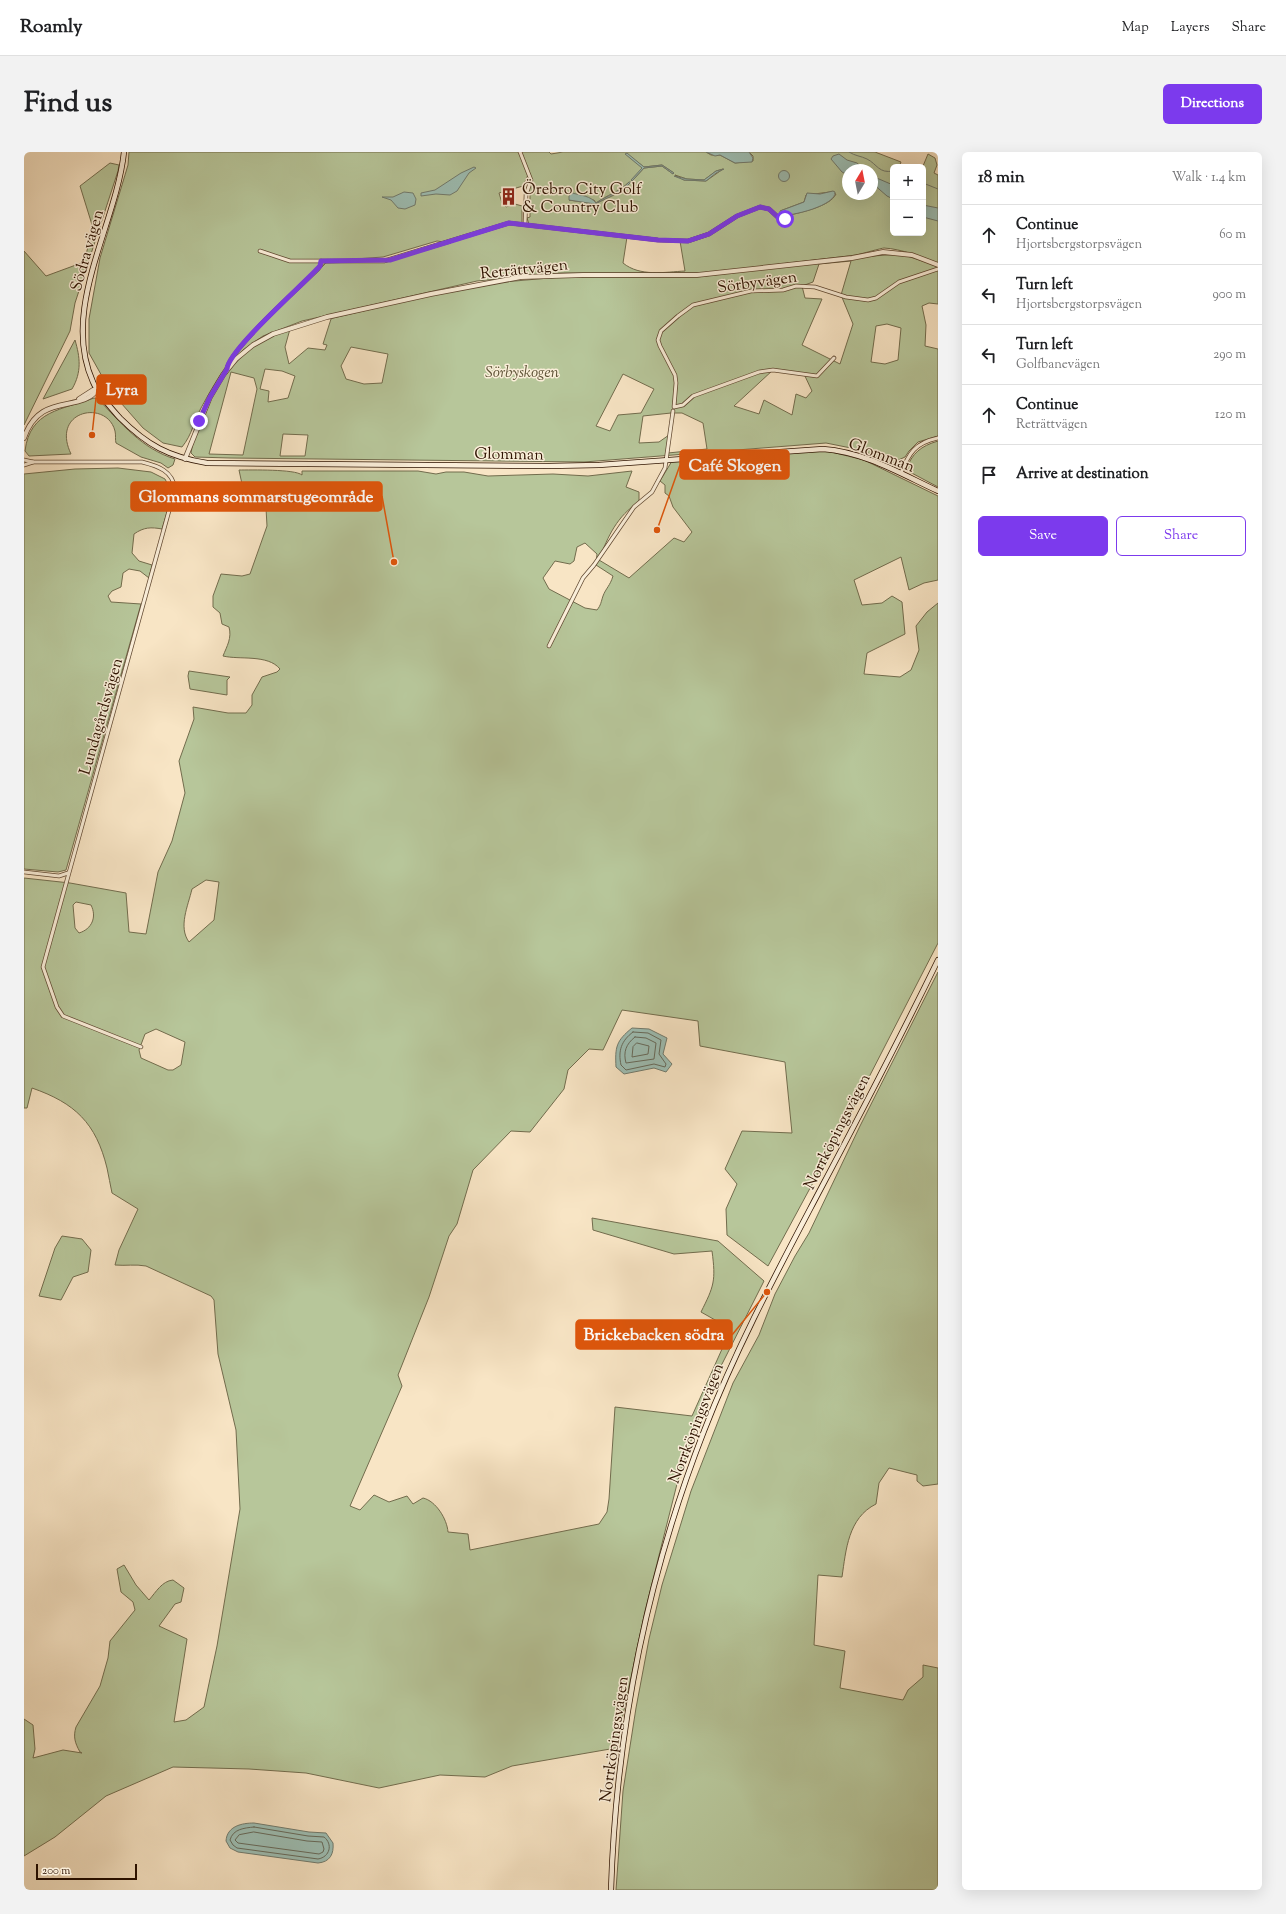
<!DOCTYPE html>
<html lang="en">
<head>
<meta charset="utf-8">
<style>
	:root { --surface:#fff; --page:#f2f2f2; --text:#202124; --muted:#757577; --line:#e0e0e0; --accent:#7c3aed }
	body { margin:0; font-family:"Sorts Mill Goudy",serif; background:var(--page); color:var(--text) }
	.controls { position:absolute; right:12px; top:12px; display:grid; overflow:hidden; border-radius:6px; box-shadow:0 4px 16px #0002 }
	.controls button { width:36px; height:36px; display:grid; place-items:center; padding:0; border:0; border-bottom:1px solid var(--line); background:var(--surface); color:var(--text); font:20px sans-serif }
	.compass { position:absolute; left:818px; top:12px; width:36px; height:36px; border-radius:50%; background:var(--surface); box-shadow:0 4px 16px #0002; rotate:10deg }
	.scale { position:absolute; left:12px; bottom:10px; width:101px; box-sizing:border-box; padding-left:4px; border:2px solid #2e1300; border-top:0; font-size:11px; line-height:14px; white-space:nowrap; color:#2e1300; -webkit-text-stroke:3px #faeed9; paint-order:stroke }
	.stop { position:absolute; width:12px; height:12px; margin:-9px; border:3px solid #7c3aed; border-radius:50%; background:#fff }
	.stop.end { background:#7c3aed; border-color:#fff; box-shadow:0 1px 4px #0008 }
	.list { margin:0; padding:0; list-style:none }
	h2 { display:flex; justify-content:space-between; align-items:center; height:52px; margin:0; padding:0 16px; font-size:17px }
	h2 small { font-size:13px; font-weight:400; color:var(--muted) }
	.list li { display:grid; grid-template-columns:26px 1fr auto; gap:12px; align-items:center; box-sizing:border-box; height:60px; padding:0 16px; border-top:1px solid var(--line) }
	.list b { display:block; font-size:15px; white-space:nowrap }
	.list p { margin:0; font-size:13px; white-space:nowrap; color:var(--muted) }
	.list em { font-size:13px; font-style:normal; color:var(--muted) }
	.actions { display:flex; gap:8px; padding:12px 16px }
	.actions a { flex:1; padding:9px 0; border:1px solid var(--accent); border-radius:6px; text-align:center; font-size:14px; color:var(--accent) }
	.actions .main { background:var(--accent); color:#fff }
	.icon { flex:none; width:22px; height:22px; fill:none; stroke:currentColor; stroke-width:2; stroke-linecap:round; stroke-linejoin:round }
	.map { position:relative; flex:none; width:914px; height:1738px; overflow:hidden; border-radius:6px }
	header { display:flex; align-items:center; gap:24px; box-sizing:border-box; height:56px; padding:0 20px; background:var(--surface); border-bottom:1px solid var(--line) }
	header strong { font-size:19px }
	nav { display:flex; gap:22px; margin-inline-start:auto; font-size:14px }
	.intro { display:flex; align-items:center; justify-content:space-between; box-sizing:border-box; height:96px; padding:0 24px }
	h1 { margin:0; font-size:28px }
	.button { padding:10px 18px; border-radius:6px; background:var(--accent); color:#fff; font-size:14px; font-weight:700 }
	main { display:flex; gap:24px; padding:0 24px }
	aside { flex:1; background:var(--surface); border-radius:6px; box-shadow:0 4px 16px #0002 }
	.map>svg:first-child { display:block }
	.green { fill:#b7c69a; stroke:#726c4d; fill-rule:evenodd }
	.water { fill:#9dbfb5; stroke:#717a6d }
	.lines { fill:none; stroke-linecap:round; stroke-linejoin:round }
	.shore { stroke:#66695a; stroke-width:1 }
	.stream { stroke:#717a6d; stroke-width:1 }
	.minor-casing { stroke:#604831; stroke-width:4.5 }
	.tertiary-casing { stroke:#604831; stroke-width:5.5 }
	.secondary-casing { stroke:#2e1300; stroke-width:6 }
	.minor { stroke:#faeed9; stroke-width:3 }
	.tertiary { stroke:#faeed9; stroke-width:4 }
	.secondary { stroke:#faeed9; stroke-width:4.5 }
	.route { stroke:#7c3aed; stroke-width:5 }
	.labels { text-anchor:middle; stroke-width:3; stroke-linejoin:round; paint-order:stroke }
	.poi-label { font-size:16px; fill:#2e1300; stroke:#faeed9; text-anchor:start }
	.street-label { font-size:16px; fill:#2e1300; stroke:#faeed9 }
	.park-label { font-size:16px; font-style:italic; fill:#5e5236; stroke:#faeed9 }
	.leader { fill:none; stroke:#df560b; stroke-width:1.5 }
	.callout-dot { fill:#df560b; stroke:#faeed9; stroke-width:1.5 }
	.callout { fill:#df560b; stroke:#df560b; stroke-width:1.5 }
	.callout-label { font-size:17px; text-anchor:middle; font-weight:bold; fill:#fff }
</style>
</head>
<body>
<header>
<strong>Roamly</strong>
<nav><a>Map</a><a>Layers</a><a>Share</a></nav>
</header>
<div class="intro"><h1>Find us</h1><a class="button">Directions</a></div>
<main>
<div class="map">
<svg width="914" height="1738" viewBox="0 0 914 1738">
	<rect width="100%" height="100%" fill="#f8e5c5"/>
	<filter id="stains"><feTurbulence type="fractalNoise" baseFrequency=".005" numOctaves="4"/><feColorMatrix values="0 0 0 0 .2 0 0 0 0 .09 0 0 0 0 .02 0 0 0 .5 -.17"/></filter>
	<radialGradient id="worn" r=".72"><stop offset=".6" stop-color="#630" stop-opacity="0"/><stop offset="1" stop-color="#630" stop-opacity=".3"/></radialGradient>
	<!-- green -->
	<g class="green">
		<path d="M105 0H495L504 23 499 34 475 41 478 51 482 55 491 52 498 54V73L603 85 599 111C616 125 641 120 661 119L656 89 505 72 503 66 506 65V43L504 41 508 27 497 0H525L527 2 539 0H682L687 3H696L711 11 729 9V4L725 0H851L877 10 875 15H869V81H899V15H882L885 13 899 14 904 2 911 6 913 13 910 21 914 23V111C897 105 878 97 860 96 858 96 837 102 832 103L681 121H536L453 129 278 169 239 184 219 198 205 212 226 182C206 206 191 230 177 256 170 269 168 283 158 295L139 291 119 276 97 251 79 226 65 201V167L76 106 104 13ZM602 2H603L620 15 638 13 650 21 649 22 638 14 620 16 608 29 619 16ZM699 17 682 29 660 28 651 23 663 27 680 28 692 19ZM824 18H848V42H824ZM605 30C602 40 580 47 571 52L545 48H570L572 51C583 43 595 40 605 30ZM806 40 812 42C806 55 774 61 761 64L756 59 780 50 782 43ZM413 89 427 91 365 109 302 111 295 118 303 109 359 105Z"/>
		<path d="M86 11 95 13 94 19 51 151 46 179 0 273V99L22 124 60 110 69 76 56 34Z"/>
		<path d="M877 102 914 114V152L905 151 898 154 902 173 901 194 914 197V284L894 290 885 299 881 305 868 311 837 298 802 291 560 310 206 306 171 305 167 301C168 292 172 283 175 275 190 231 219 190 266 177L261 195 265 212 284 196 301 198 303 193 299 192 307 167 309 166 399 145 480 130 536 125H673L849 104ZM827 109 817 143 829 172 816 212 778 193 798 147 781 146 778 134 789 130 795 112ZM863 172 877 176 874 208 861 212 847 210 852 174ZM327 195 364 202 358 231 340 232 322 227 317 214ZM241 217 258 219 271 224 264 246 244 250 245 239 236 237ZM749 218 780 222 788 239 782 246 772 242 768 263 740 248 735 262 710 254ZM207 220 230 226 233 237 219 303 185 302ZM599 222 630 237 617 261 594 263 586 279 572 274ZM647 261H658L679 271 683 297 644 301 645 283 635 290 615 291 619 264ZM259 282 284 283 281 304H256Z"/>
		<path d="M51 188C56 205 58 220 48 237L19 247Z"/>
		<path d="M70 246 74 247C97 271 118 297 151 307L149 313 144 316 137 311 117 305 92 291C91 288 92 283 91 279 83 247 26 258 47 302L5 304 1 299C6 258 38 258 70 246Z"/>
		<path d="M914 289V335L882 318C888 301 897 294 914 289Z"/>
		<path d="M772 299H803L840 308 914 344V428L900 431 885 438 877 405 830 428 838 453 858 451 868 444 878 450 881 482 843 501 840 522 876 525 887 518 895 498 892 474 903 460 914 451V791L825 964 744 1114 703 1083 702 1057 713 1032 701 1017 718 979 768 981 761 910 676 894 674 869 598 858 579 898 565 897 544 918 540 937 506 980 487 979 449 1018 433 1072 425 1084 405 1145 374 1223 378 1234 326 1354 336 1358 350 1343 365 1350 383 1344 389 1352 399 1346C412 1349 423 1367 424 1380L444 1382 446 1398 575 1372 583 1360 585 1347 591 1255 668 1264 707 1177 677 1160C690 1134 692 1129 688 1099L650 1102 569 1078 568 1066 694 1089 740 1129 696 1216 678 1256 654 1328 621 1459 592 1596 488 1614 461 1625 416 1623 355 1636 282 1621 225 1617 149 1615 82 1644 31 1685 0 1704V1567L9 1573 11 1597 9 1606 39 1598 58 1601 56 1600C51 1591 49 1585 52 1575L76 1534 84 1506 86 1489 111 1458 109 1450 97 1440 93 1417 100 1413 112 1433 125 1448C132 1440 138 1429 149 1428L160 1436 157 1450 151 1452 135 1474 163 1487 150 1570 162 1568 180 1555 193 1494 216 1357 212 1278 194 1202 190 1148 187 1144 122 1114C111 1112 102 1114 91 1113L95 1098 114 1057 88 1041C86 1033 85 1024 83 1016 72 971 51 951 8 936L3 956H0V726L46 731 102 741 105 780 122 782 134 720 148 689 161 641 155 609 170 567 169 555 204 561H222L228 553V543L238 525 253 520 256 517C244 502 215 508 199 504 203 494 208 486 205 475L198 472 196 461 189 455V444L197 422 218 424 226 422 243 374 242 356 230 352 219 345 218 332 215 318C227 318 271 317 278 323V319H394L412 322 422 320H440L464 324 529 322 564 324 608 319 602 335 615 340V350C593 364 584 384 575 408L605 426 650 386 660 390 668 380 649 355 645 344 641 341V333L636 329 648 309ZM561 391 573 402 572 413 589 424C586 434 582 436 579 444 577 450 577 453 573 458L561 456 525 437 519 426 531 409 546 412 550 409 553 395ZM182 728 195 730 190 768 165 790C154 775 164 754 168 737ZM52 750 67 753C73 765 68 777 55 781L51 776 49 753ZM132 877 161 890 157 913 149 918H144L117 906 115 898 121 882Z"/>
		<path d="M94 316 127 320 141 327C150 343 143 360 138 377 127 375 120 375 110 382L108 401 115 409 128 413 125 426 116 419 105 417 99 421 97 435 88 439 84 444 87 450 117 452 42 718 34 720 0 717V322L51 317Z"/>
		<path d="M165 519 206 525 203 528V543L166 537 164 524Z"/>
		<path d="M914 820V1332L899 1334 893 1329V1323L865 1316 855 1331 852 1352C824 1366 822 1398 818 1425L794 1423 790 1493 821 1499 816 1536 879 1548 884 1538 899 1525V1513L914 1516V1738H592L599 1639 612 1556 625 1487 638 1433 667 1339 709 1231 735 1183 751 1142 771 1104 785 1081 836 974Z"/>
		<path d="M38 1084 58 1087 67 1098 64 1120 49 1125 37 1148 15 1144 31 1096Z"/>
	</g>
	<!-- water -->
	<g class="water">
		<path d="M682 0H725L729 6 728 10 711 11 696 3 691 4Z"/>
		<path d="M603 1 620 15 638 13 650 21 649 22 638 14 620 16 608 29 607 28 618 16 601 2Z"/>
		<path d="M815 2 823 8 833 11 841 18H824V23L818 20 807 7 809 4Z"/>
		<path d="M450 15 452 16 445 21 433 39 426 43 412 42 397 44V41L411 38 437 21Z"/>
		<path d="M700 17 692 21 682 29 660 28 650 24 663 27 680 28 692 19Z"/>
		<circle cx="760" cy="24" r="5.5"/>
		<path d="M848 24 869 33V47L863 44 848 31Z"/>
		<path d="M605 30H607C597 41 584 45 571 52L545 48V44L548 41C556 43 567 44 572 51 584 43 596 40 605 30Z"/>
		<path d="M809 39 811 40C813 53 767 65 756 63V59L780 50 783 41 796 42Z"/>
		<path d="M380 40 389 41 392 47 391 53 381 57 374 56 367 48 358 45H369Z"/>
		<path d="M899 53 914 56V69L899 65Z"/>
		<path d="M608 876 625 877 643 886 639 902 648 912 642 920 630 916 600 922 592 915C591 895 592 889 608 876Z"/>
		<path d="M230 1671 285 1680 302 1681 309 1691C310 1702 306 1710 294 1711L214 1700 206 1696 202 1689C203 1674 218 1671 230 1671Z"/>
	</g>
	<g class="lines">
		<!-- shore -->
		<g class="shore">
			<path d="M609 880 624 881 637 888 635 902 642 912 641 915 630 912 602 918 597 913C594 899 597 889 609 880Z"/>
			<path d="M611 885 622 886 632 891 630 907 602 911C599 900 602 892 611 885Z"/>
			<path d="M613 891 625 894 624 902 608 905 609 895Z"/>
			<path d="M230 1675 284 1684 300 1685C309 1692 306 1705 294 1707L213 1696 209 1693 206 1688C209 1677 220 1676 230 1675Z"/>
			<path d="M230 1680 283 1689 298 1690 300 1697 299 1700 295 1702 214 1691 211 1688 215 1683Z"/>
		</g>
		<!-- stream -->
		<g class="stream">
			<path d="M825 0C831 4 837 4 843 7 853 12 855 22 869 19"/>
			<path d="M899 31 914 37"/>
		</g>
		<defs>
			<g id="minor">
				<path d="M496 0 507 28 502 43 501 72"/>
				<path d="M236 99 266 109H360L485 71 634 88 664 89 685 82 713 64 736 55 745 57 757 68 761 67"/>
				<path d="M810 206 793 224 749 218 735 220 669 244 659 253 650 255 652 231 651 223 636 194 634 188 637 179 654 164 669 153 727 139 759 138 772 134 791 135 822 145 844 148 852 146 875 130 914 117"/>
				<path d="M203 217C204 199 278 133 294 117L296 114 297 109"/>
				<path d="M0 308 9 310H118C134 314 149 319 151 337L19 815 33 855 39 864 117 895"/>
				<path d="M0 313 9 310"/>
				<path d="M877 321C885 301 891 291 914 286"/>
				<path d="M525 494 559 426 570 413 610 355 628 340 641 316 649 259"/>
				<path d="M0 720 35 724 44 721"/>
			</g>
			<g id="tertiary">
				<path d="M55 247 69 238 74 237"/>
				<path d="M0 286C16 239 56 262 74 237"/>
				<path d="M161 307 186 245 199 223 212 207 229 193 249 182 303 165 407 142 497 125 559 123H673L828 106 859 100 888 103 914 113"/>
			</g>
			<g id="secondary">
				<path d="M100 0C92 74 36 157 69 230 74 242 87 256 96 266 123 293 145 305 183 311L525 314 575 313 799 297C841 300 877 322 914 339"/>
				<path d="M587 1738C592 1581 623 1425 680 1279 712 1196 754 1118 795 1040 836 963 876 886 914 808"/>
			</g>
		</defs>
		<!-- minor casing -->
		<use href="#minor" class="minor-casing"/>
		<!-- tertiary casing -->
		<use href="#tertiary" class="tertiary-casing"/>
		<!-- secondary casing -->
		<use href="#secondary" class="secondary-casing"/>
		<!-- minor -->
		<use href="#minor" class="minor"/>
		<!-- tertiary -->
		<use href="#tertiary" class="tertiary"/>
		<!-- secondary -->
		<use href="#secondary" class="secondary"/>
	</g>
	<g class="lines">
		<!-- route -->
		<path class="route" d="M175 269 186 245 203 217C204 198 280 132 296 114L297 109 366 108 485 71 634 88 664 89 685 82 713 64 736 55 745 57 757 68 761 67"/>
	</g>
	<!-- icons -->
	<defs>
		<symbol id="building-bare" viewBox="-9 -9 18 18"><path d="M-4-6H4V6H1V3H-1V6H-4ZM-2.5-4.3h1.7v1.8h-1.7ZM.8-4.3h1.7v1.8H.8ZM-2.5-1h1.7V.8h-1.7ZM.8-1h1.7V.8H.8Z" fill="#8f2418" stroke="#faeed9" stroke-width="2.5" paint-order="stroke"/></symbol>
	</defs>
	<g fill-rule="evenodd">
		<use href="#building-bare" x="472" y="32" width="25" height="25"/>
	</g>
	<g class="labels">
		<!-- poi labels -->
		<g class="poi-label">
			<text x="498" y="42">Örebro City Golf<tspan x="498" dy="18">&amp; Country Club</tspan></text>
		</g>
		<!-- street labels -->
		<g class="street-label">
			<text transform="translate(62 98) rotate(-74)" y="6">Södra vägen</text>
			<text transform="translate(500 116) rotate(-6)" y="6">Reträttvägen</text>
			<text transform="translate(733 129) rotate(-8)" y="6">Sörbyvägen</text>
			<text transform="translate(485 301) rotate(1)" y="6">Glomman</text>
			<text transform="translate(858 302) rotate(21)" y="6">Glomman</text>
			<text transform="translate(76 564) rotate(-74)" y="6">Lundagårdsvägen</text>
			<text transform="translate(812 979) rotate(-63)" y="6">Norrköpingsvägen</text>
			<text transform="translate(671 1271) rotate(-69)" y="6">Norrköpingsvägen</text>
			<text transform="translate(589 1587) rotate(-82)" y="6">Norrköpingsvägen</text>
		</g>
		<!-- park labels -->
		<g class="park-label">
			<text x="498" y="225">Sörbyskogen</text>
		</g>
	</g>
	<!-- callouts -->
	<path class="leader" d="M68 283L73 237M633 378L656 313M370 410L358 344M743 1140L708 1183"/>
	<g class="callout-dot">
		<circle cx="68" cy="283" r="4"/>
		<circle cx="633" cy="378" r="4"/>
		<circle cx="370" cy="410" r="4"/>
		<circle cx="743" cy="1140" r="4"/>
	</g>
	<g class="callout">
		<rect x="73" y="223" width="49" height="29" rx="4"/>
		<rect x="656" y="298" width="109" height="29" rx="4"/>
		<rect x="107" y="330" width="251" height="29" rx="4"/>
		<rect x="552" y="1168" width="156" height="29" rx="4"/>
	</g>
	<g class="callout-label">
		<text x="98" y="243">Lyra</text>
		<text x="711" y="319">Café Skogen</text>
		<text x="232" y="350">Glommans sommarstugeområde</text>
		<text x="630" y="1188">Brickebacken södra</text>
	</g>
	<rect width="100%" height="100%" filter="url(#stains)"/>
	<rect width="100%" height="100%" fill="url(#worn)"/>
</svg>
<div class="controls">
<button>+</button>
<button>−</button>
</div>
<svg class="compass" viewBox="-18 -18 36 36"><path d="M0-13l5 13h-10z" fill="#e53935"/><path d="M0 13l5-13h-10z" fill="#757577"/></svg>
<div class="scale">200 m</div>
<div class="stop" style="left:761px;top:67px"></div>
<div class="stop end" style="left:175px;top:269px"></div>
</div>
<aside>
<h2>18 min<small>Walk · 1.4 km</small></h2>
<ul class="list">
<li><svg class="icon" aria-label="ahead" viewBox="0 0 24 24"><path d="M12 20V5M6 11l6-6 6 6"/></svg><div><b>Continue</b><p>Hjortsbergstorpsvägen</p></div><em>60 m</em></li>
<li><svg class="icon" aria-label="left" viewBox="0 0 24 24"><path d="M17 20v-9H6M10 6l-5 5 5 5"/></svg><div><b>Turn left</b><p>Hjortsbergstorpsvägen</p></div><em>900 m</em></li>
<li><svg class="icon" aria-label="left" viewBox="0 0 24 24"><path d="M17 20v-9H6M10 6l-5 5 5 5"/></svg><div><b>Turn left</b><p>Golfbanevägen</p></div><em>290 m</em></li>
<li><svg class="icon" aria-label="ahead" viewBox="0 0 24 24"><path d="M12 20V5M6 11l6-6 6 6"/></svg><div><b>Continue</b><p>Reträttvägen</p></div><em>120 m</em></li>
<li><svg class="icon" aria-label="arrive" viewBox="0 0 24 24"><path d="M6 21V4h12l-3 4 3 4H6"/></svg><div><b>Arrive at destination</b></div></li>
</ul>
<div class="actions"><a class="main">Save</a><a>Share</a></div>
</aside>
</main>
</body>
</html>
